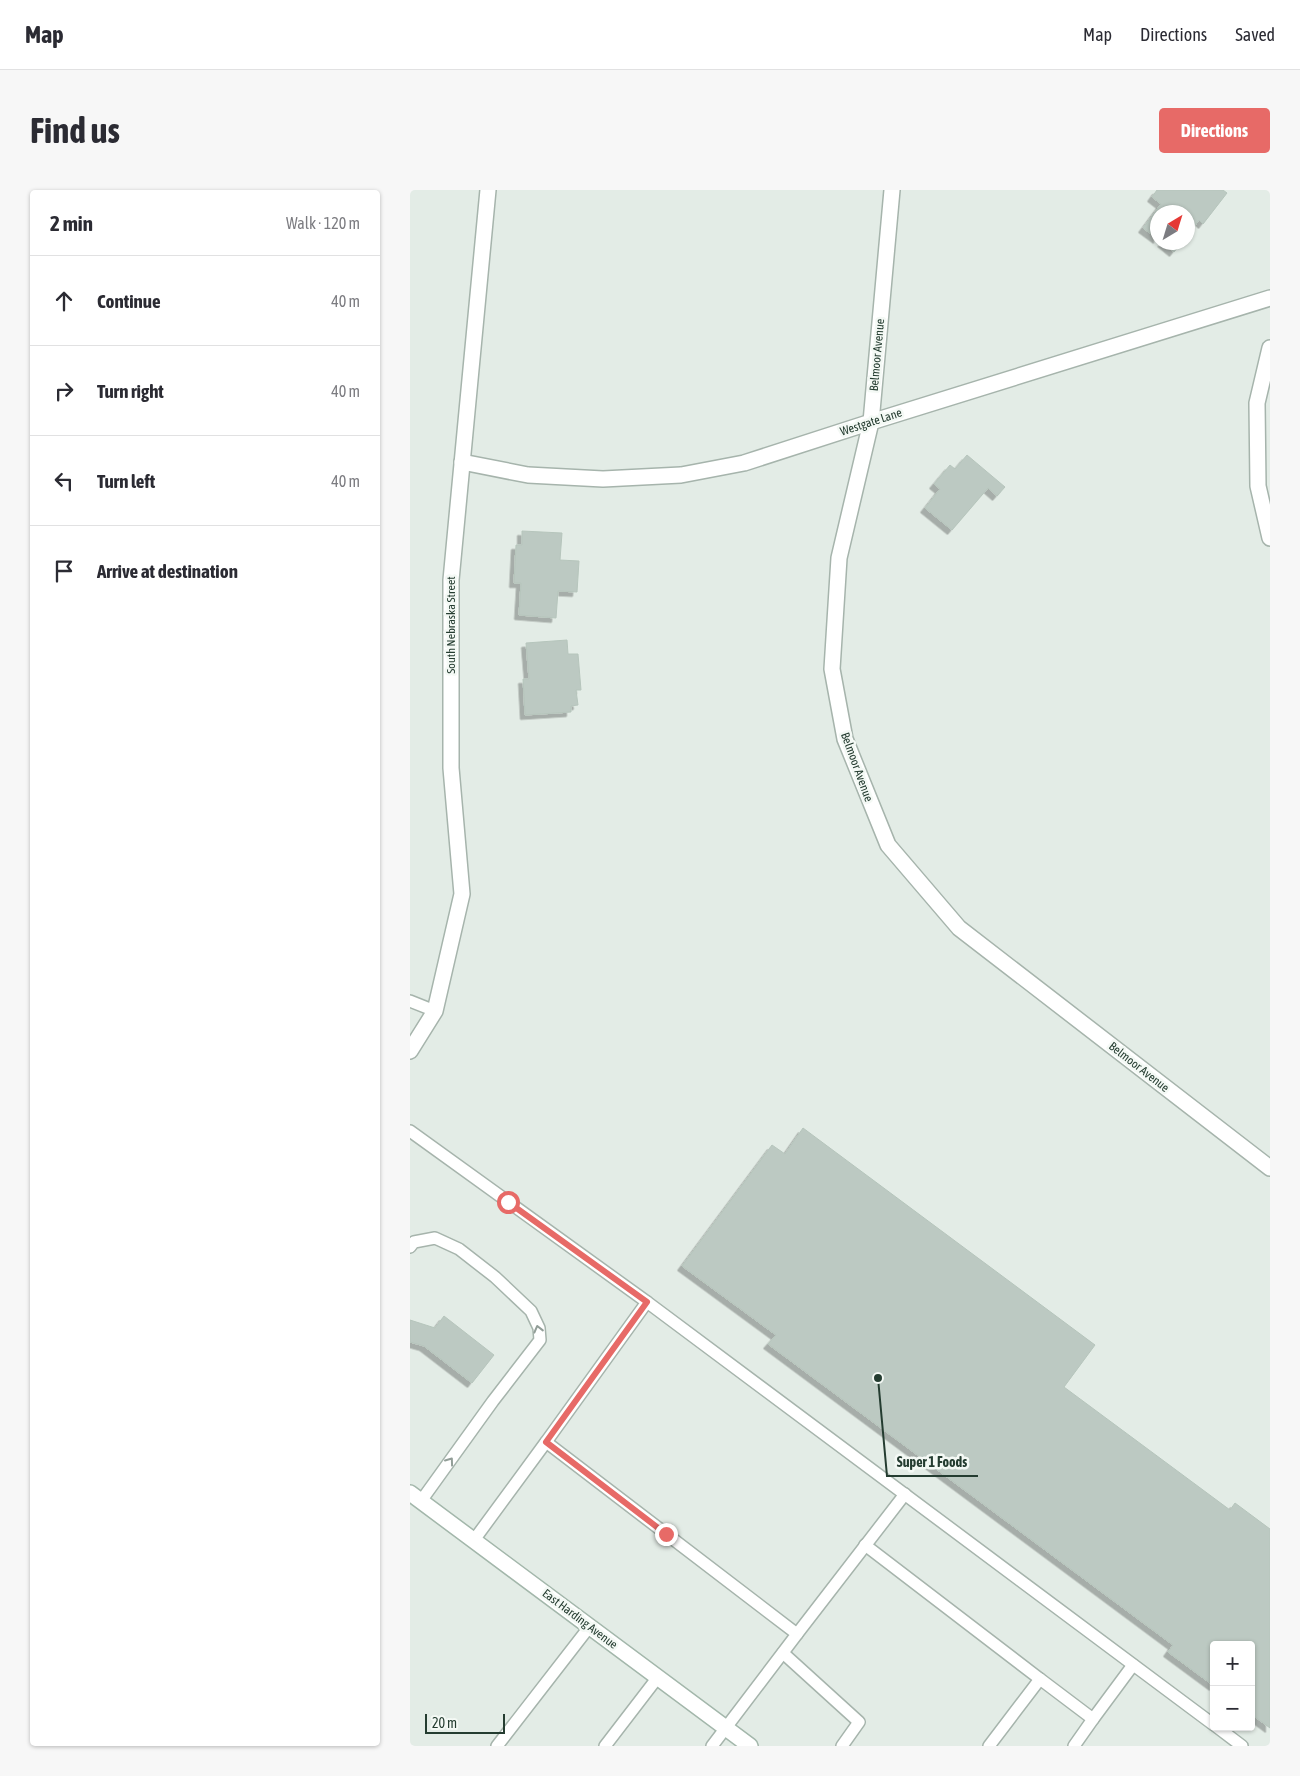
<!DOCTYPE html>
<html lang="en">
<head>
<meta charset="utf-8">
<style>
	:root { --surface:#fff; --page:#f7f7f7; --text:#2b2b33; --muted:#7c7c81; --line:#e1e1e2; --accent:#e76a67 }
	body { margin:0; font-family:"Asap Condensed",sans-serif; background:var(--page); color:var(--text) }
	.controls { position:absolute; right:15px; bottom:15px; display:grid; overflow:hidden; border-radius:5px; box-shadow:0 1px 4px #0004 }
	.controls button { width:45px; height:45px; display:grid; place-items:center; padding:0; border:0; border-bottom:1px solid var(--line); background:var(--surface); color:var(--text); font:25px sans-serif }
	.compass { position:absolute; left:740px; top:15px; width:45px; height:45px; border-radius:50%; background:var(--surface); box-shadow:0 1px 4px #0004; rotate:38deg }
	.scale { position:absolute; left:15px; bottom:12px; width:80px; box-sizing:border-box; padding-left:5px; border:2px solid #243c30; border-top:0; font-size:14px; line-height:18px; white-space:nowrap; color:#243c30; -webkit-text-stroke:4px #f4f9f5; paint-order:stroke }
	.stop { position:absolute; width:15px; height:15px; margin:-11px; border:4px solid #e76a67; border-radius:50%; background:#fff }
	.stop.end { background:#e76a67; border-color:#fff; box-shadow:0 1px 5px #0008 }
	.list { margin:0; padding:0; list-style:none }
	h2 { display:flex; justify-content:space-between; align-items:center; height:65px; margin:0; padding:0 20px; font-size:21px }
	h2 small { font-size:16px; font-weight:400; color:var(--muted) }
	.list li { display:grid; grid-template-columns:32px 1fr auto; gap:15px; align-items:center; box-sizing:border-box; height:90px; padding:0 20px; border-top:1px solid var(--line) }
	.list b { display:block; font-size:19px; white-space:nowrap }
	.list em { font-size:16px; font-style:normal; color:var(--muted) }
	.icon { flex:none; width:28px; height:28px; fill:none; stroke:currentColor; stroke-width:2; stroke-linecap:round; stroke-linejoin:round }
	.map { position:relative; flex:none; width:860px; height:1556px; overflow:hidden; border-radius:5px }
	header { display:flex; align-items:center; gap:30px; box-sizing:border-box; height:70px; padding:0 25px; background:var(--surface); border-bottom:1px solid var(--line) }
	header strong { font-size:24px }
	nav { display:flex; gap:28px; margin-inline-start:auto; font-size:18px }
	.intro { display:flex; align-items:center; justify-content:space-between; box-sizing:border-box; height:120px; padding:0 30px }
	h1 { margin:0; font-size:35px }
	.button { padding:12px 22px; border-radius:5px; background:var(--accent); color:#fff; font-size:18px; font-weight:700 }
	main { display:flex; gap:30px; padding:0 30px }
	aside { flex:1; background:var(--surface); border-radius:5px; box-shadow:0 1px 4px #0004 }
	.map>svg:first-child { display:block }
	.building { fill:#bcc9c2; stroke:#b6c5bc; filter:url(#shadow) }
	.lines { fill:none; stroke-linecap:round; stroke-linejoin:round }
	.lane-casing { stroke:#a6b4ac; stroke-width:14 }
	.street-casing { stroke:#a6b4ac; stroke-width:18 }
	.secondary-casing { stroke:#a3b7ab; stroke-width:18 }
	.lane { stroke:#fff; stroke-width:11 }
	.street { stroke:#fff; stroke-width:15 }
	.secondary { stroke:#fff; stroke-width:15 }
	.oneway { stroke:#929e98 }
	.route { stroke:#e76a67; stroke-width:6 }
	.labels { text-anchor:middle; stroke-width:5; stroke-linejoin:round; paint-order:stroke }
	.street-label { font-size:12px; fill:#243c30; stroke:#f4f9f5 }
	.leader { fill:none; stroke:#243c30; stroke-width:2 }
	.callout-dot { fill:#243c30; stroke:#f4f9f5; stroke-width:2 }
	.callout-label { font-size:14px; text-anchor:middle; font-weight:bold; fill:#243c30; stroke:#f4f9f5; stroke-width:5; stroke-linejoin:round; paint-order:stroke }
</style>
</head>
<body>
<header>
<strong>Map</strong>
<nav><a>Map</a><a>Directions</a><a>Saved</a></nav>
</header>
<div class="intro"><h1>Find us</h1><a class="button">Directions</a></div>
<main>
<aside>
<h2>2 min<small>Walk · 120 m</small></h2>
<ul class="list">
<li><svg class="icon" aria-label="ahead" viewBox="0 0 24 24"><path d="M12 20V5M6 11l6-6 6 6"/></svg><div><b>Continue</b></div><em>40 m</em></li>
<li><svg class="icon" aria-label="right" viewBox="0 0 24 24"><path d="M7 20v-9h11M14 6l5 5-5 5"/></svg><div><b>Turn right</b></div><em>40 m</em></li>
<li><svg class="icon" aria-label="left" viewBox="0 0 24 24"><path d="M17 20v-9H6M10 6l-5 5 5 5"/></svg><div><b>Turn left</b></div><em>40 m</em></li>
<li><svg class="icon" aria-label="arrive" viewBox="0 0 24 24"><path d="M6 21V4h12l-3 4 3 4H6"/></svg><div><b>Arrive at destination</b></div></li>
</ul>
</aside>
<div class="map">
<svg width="860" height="1556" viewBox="0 0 860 1556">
	<defs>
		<filter id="shadow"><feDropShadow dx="-4.5" dy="4.5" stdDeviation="0" flood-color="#0004"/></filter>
	</defs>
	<rect width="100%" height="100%" fill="#e3ece6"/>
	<!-- building -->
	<g class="building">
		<path d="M747 0H813L817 3 793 34 789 30 778 45V22H748V49L733 38 751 14 742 7Z"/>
		<path d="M752 52H772L764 62Z"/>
		<path d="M557 265 595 297 587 306 578 298 542 340 515 318 530 299 524 294 540 275 545 279Z"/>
		<path d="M112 341 152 343 150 370 169 371 167 402 148 401 146 428 109 425 111 393H104L106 355H112Z"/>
		<path d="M157 450 158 464H168L171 500H166L168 515 161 516V522L115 525 113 489H119L116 453Z"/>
		<path d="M393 938 685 1155 654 1197 820 1320 825 1313 860 1339V1538L841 1524V1455H804V1496L758 1462 763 1455 358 1154 366 1145 272 1076 362 955 375 964Z"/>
		<path d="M34 1126 84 1165 62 1193 14 1156 0 1152V1130L25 1138Z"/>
	</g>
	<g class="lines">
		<defs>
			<g id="lane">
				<path d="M0 811 25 821"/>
				<path d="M0 941 237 1112 136 1252"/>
				<path d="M0 1057 4 1052 25 1048 49 1059 85 1087 121 1121 129 1138 130 1150 83 1211 11 1311"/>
				<path d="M237 1112 804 1535"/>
				<path d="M64 1350 136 1252 387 1444 302 1556"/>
				<path d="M455 1355 630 1489"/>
				<path d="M387 1444 495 1304"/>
				<path d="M373 1463 449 1532 432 1556"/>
				<path d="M683 1529 723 1475"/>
				<path d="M807 1537 832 1556"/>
				<path d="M87 1556 180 1436"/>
				<path d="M195 1556 248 1487"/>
				<path d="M579 1556 630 1489 683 1529 664 1556"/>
			</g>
			<g id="street">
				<path d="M482 0 461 232 429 368 422 479 435 549 478 655 549 738 860 978"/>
				<path d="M860 158 847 213 848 296 860 348"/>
				<path d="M52 272 118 285 193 289 271 285 334 273 461 232 860 108"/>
				<path d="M0 861 25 821 52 704 41 578V390L78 0"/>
			</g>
			<path id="secondary" d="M0 1303 340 1556"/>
		</defs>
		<!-- lane casing -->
		<use href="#lane" class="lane-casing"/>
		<!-- street casing -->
		<use href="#street" class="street-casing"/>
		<!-- secondary casing -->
		<use href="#secondary" class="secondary-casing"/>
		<!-- lane -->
		<use href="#lane" class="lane"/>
		<!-- street -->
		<use href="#street" class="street"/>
		<!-- secondary -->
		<use href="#secondary" class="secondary"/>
	</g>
	<!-- one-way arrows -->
	<defs><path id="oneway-chevron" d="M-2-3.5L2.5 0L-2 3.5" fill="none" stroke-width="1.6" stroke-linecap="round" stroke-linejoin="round" transform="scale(1.25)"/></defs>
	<g class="oneway">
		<use href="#oneway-chevron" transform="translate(128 1139) rotate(-104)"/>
		<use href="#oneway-chevron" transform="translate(40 1271) rotate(-54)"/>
	</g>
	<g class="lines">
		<!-- route -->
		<path class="route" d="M98 1012 237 1112 136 1252 256 1344"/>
	</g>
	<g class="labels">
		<!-- street labels -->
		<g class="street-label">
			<text transform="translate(467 165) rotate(-85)" y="4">Belmoor Avenue</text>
			<text transform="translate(461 232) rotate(-18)" y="4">Westgate Lane</text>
			<text transform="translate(41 435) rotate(-90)" y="4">South Nebraska Street</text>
			<text transform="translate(447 577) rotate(70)" y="4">Belmoor Avenue</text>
			<text transform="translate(729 877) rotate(38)" y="4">Belmoor Avenue</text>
			<text transform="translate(170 1429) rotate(37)" y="4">East Harding Avenue</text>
		</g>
	</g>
	<!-- callouts -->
	<path class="leader" d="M468 1188L477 1286H568"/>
	<circle class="callout-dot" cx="468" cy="1188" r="5"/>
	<g class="callout-label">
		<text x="522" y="1277">Super 1 Foods</text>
	</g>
</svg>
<div class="controls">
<button>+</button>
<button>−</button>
</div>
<svg class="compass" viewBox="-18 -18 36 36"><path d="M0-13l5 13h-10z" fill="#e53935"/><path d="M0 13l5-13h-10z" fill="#7c7c81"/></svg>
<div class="scale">20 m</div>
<div class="stop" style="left:98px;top:1012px"></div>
<div class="stop end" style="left:256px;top:1344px"></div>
</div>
</main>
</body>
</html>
